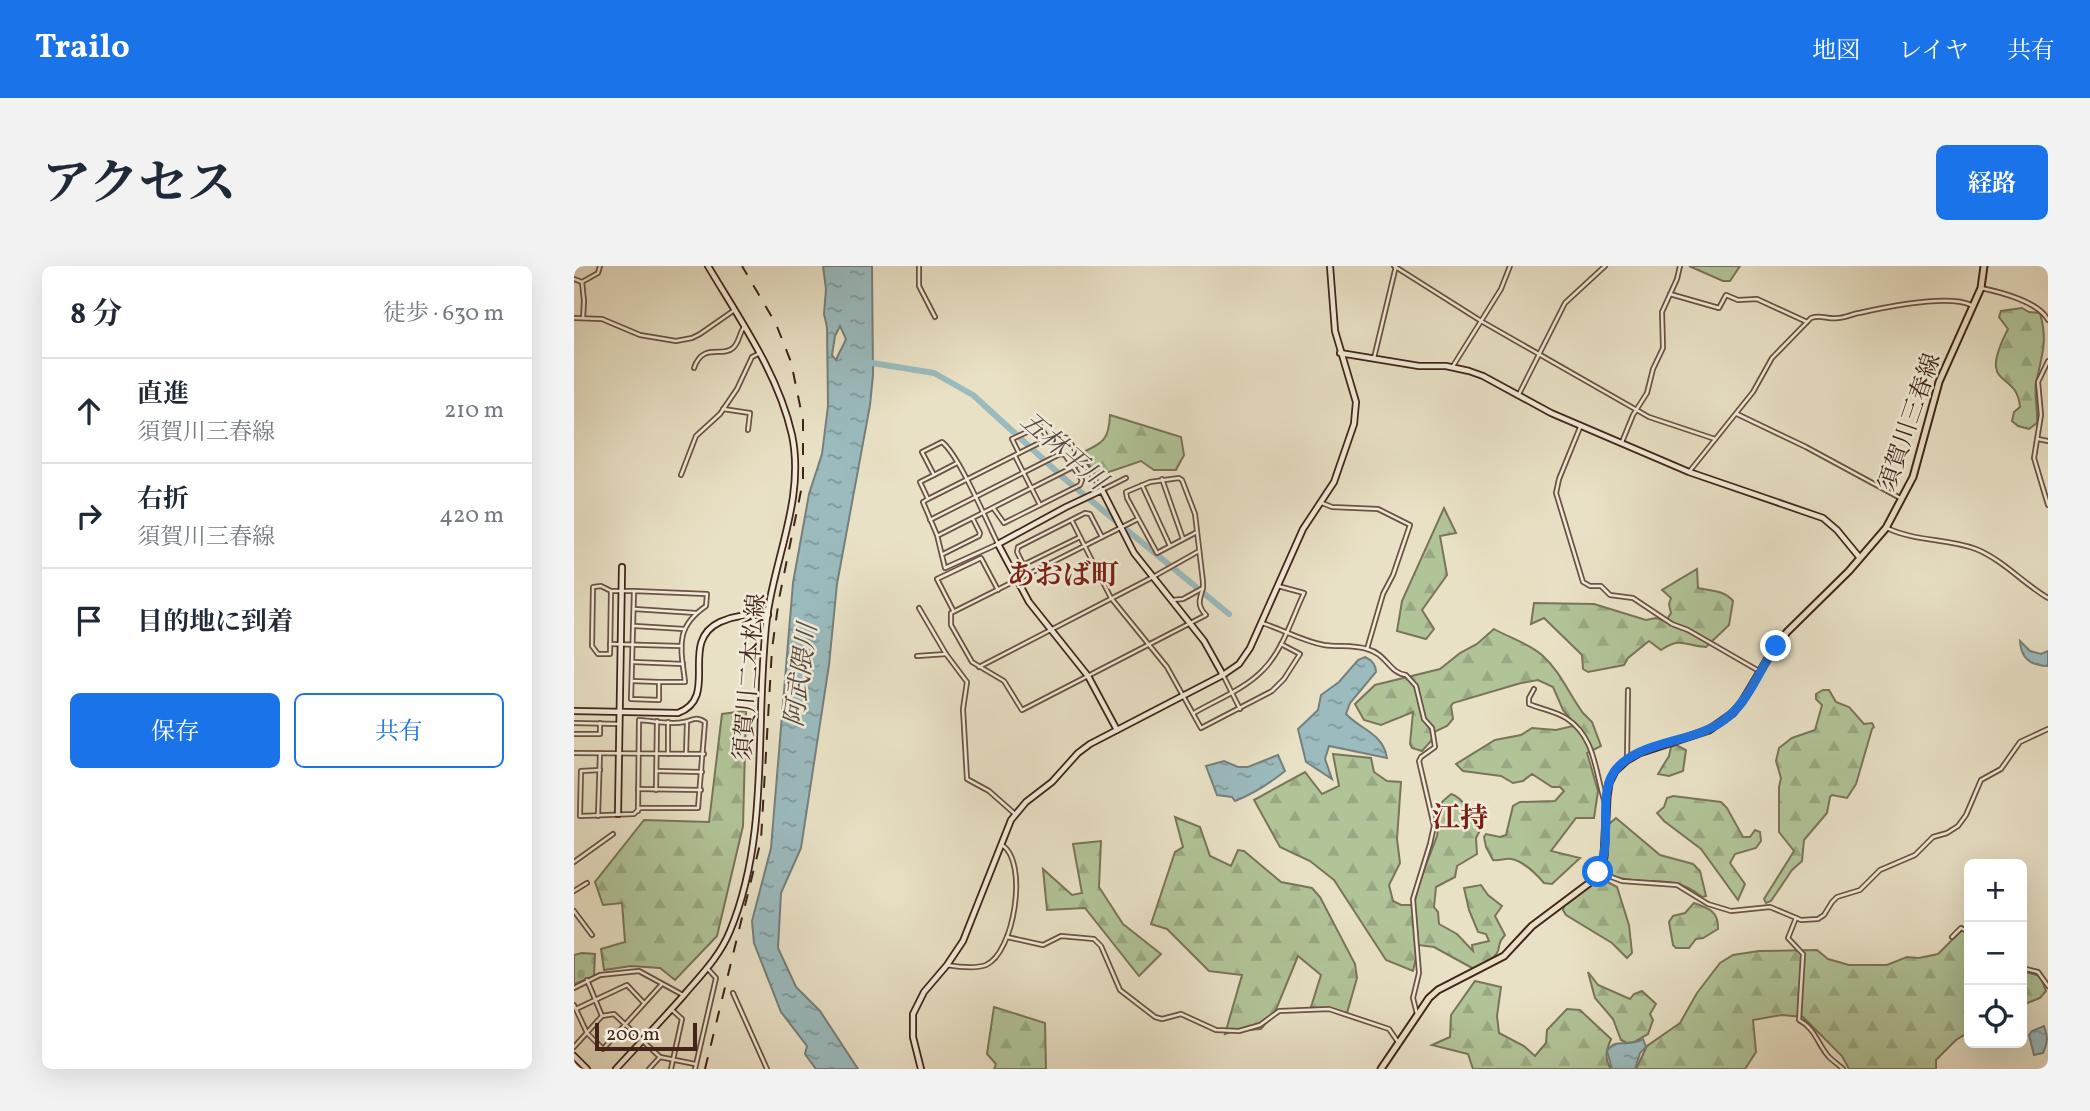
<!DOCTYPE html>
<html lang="ja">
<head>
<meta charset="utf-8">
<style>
	:root { --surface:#fff; --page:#f2f2f3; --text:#1f2937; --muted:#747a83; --line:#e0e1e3; --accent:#1a73e8 }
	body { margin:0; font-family:Vollkorn,"Noto Serif JP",serif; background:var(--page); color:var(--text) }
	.controls { position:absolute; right:21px; bottom:21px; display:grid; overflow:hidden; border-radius:10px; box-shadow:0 7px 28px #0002 }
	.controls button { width:63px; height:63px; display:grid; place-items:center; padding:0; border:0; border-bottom:2px solid var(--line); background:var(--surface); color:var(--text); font:35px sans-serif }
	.scale { position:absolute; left:21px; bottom:18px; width:102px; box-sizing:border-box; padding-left:7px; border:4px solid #422419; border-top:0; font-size:19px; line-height:24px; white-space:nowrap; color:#422419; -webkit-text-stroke:5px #f1ecda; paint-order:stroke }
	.stop { position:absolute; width:21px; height:21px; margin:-16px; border:5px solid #1a73e8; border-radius:50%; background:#fff }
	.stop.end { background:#1a73e8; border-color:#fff; box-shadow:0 2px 7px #0008 }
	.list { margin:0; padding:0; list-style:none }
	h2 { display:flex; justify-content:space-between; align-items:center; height:91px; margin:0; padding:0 28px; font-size:30px }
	h2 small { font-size:23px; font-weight:400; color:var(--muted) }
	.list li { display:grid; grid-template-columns:46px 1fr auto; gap:21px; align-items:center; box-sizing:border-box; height:105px; padding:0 28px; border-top:2px solid var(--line) }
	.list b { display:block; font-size:26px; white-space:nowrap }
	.list p { margin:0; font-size:23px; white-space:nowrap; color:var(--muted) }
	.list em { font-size:23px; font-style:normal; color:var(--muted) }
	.actions { display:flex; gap:14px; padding:21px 28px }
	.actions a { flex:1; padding:16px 0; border:2px solid var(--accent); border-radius:10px; text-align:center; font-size:24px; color:var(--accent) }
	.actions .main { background:var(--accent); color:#fff }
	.icon { flex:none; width:38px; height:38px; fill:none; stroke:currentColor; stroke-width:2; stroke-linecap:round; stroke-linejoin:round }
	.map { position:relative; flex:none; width:1474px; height:803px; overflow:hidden; border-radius:10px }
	header { display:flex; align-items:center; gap:42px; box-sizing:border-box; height:98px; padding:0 35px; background:var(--accent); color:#fff }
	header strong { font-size:33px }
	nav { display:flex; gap:38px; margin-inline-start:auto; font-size:24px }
	.intro { display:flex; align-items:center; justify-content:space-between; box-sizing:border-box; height:168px; padding:0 42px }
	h1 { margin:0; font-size:49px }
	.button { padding:18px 32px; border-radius:10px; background:var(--accent); color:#fff; font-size:24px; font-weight:700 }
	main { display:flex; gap:42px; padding:0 42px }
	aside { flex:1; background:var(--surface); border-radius:10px; box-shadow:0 7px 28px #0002 }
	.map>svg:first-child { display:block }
	.forest { fill:url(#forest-firs); stroke:#7a7458; stroke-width:2 }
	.cemetery { fill:url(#cemetery-stones); stroke:#7a7458; stroke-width:2 }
	.water { fill:url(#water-ripples); stroke:#777f7c; stroke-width:2; fill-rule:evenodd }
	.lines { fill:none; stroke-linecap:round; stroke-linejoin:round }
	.river { stroke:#9bbbbe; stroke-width:6 }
	.street-casing { stroke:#6c5344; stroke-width:6 }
	.secondary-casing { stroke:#422419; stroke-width:8 }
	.primary-casing { stroke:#422419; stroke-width:9 }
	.street { stroke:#f1ecda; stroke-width:2.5 }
	.secondary { stroke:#f1ecda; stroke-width:4.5 }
	.primary { stroke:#e9e1c6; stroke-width:5 }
	.rail { stroke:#422419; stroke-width:2; stroke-dasharray:12 12; stroke-linecap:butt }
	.route { stroke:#1a73e8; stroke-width:9 }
	.labels { text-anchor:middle; stroke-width:5; stroke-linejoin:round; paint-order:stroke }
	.street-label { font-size:24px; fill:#422419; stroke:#f1ecda }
	.water-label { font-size:26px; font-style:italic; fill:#584a42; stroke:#f1ecda }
	.quarter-label { font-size:28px; font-weight:bold; fill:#7a1f14; stroke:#f1ecda }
</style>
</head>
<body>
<header>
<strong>Trailo</strong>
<nav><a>地図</a><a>レイヤ</a><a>共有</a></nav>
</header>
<div class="intro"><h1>アクセス</h1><a class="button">経路</a></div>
<main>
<aside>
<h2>8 分<small>徒歩 · 630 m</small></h2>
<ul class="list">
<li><svg class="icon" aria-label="ahead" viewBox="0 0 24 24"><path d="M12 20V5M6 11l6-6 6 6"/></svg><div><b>直進</b><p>須賀川三春線</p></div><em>210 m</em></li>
<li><svg class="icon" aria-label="right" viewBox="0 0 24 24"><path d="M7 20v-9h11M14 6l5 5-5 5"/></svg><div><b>右折</b><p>須賀川三春線</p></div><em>420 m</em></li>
<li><svg class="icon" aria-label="arrive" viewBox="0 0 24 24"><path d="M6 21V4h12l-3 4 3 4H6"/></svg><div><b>目的地に到着</b></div></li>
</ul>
<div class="actions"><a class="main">保存</a><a>共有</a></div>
</aside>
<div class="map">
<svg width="1474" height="803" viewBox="0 0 1474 803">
	<defs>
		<pattern id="forest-firs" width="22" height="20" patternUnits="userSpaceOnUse" patternTransform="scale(1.75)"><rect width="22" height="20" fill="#b1c498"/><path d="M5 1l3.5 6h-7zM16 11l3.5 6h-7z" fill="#99a882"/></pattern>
		<pattern id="cemetery-stones" width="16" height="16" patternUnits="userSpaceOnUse" patternTransform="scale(1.75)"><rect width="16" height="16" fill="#b1c498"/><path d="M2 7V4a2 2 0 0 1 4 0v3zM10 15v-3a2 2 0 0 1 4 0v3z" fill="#99a882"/></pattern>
		<pattern id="water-ripples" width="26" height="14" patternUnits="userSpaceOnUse" patternTransform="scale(1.75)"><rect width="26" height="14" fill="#9bbbbe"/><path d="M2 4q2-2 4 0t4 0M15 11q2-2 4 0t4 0" fill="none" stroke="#80989a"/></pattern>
	</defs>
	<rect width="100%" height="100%" fill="#e9e1c6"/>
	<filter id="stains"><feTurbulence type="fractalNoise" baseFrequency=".00286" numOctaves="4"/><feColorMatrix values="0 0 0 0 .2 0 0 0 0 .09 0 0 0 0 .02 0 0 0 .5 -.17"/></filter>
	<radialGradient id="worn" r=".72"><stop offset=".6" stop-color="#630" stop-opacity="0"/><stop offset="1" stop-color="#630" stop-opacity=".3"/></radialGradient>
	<!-- forest -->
	<g class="forest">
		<path d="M1115 0H1166L1156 15H1149Z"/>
		<path d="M1448 42 1455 46 1466 47C1474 75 1468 89 1462 117 1460 129 1464 144 1463 157L1455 163 1444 160 1438 155 1440 146 1446 141C1443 102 1402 126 1434 63L1425 51 1427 45Z"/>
		<path d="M536 149 607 171 610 189 602 204H580L567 195 523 210 507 187C529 177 535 174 536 149Z"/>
		<path d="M870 242 882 267 866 270 873 309 848 344 860 363 852 373 823 365 828 335Z"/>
		<path d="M1123 303 1124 322C1137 325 1150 324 1159 335L1155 359 1132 381C1110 380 1108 370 1087 384L1075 375 1054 392 1050 399 1014 406 1009 403 1008 389 970 352 957 358 960 337 1020 338 1072 354 1082 352 1092 355 1097 347 1095 338 1097 332 1088 324Z"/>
		<path d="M920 363C936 372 954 377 968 389 986 405 995 428 1009 447L1018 456 1027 480 1013 487 1024 525 1020 552H1002L977 585 1006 592 978 618 970 617C962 608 950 595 937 593 931 592 926 595 919 594L912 581 910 571 912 568 926 571 932 569 939 540 946 536 981 535 990 525 986 521H978L958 508 949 515 939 517 927 510 889 505 882 498 921 474 947 469 958 462 982 464 999 460V456L989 444 979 421 964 414 947 417 879 437 877 440 879 453 873 460 860 466 857 475 848 485 838 482 836 478 839 446 807 459 790 454 781 438 801 419 866 403 886 387 903 378Z"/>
		<path d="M1249 424H1255L1262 436 1275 441 1290 458 1298 457 1300 461 1298 463 1282 518 1273 532 1258 529 1256 531 1253 547 1230 574 1228 595 1218 604 1197 635 1192 637 1190 633 1220 585 1205 566V521L1207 512 1202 495 1205 482 1218 472 1241 464 1248 439 1242 433V428Z"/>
		<path d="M172 445 169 560 143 670 101 714 86 702 57 700 30 704 27 683 51 676 48 637 29 639 21 616 70 554 135 556 148 448Z"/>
		<path d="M1102 479 1112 484 1109 505 1095 510 1084 508 1095 490 1097 481Z"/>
		<path d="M759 488 797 492 800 506 813 515 827 516 823 573 826 597 815 619 819 635 827 639H840L846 615 863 570 868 536 877 528C887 530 904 554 906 564L902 572 903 588 883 600 881 611 862 621 860 641 864 646 865 658 883 668 899 685 898 679 915 675 912 668 904 666 895 644 890 622 907 619 914 629 928 640 921 650 931 669C925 676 926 677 924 685 921 693 907 699 900 703L860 681 845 679 839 705 812 694 760 614 736 595 706 581 680 534 731 506 748 528 765 520Z"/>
		<path d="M1099 530 1147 536 1153 542 1169 571H1176L1181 564 1186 566 1187 575 1182 582 1161 588 1156 597 1171 618 1164 634 1127 583 1090 555 1083 547 1090 541 1093 532Z"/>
		<path d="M601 551 626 561 636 590 657 600 664 584 670 585 707 616 738 622 746 631 781 698 783 712 773 747 737 741 747 709 724 690 701 746 687 763 659 765 651 768 668 709 635 705 593 663 577 658 601 586 609 581Z"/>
		<path d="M1042 552 1086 589 1119 598 1126 605 1132 630 1128 631C1095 602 1065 626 1030 605L1034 586 1035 558Z"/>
		<path d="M527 575 525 621 549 658 587 688 565 710 511 642 473 644 469 603 498 629 508 627 499 578Z"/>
		<path d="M1026 612 1043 621 1055 659 1058 687 1053 692 1038 677 992 649 989 644 990 640Z"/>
		<path d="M1120 637C1135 642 1145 646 1144 663L1129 672 1122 673 1115 682H1102L1099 679 1095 656 1099 650 1111 647Z"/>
		<path d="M1388 664 1395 668V766L1382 774 1362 794V803H1275L1268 790 1229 751 1208 749 1179 754 1182 786 1171 803H1062L1073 780 1106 757 1123 727 1146 697 1159 689 1185 685 1243 684 1254 693 1275 699H1313L1333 691 1345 692 1364 688Z"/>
		<path d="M1448 705 1466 710 1472 725 1466 732 1448 739Z"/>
		<path d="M1014 706 1024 719 1056 733 1060 728 1068 725 1082 738 1076 748 1079 754 1074 768 1060 776 1053 777 1047 774 1039 753 1021 732Z"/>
		<path d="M901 715 927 721 923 750 925 767 950 780 961 790 972 777 973 764 993 743 1006 744 1037 773C1032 785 1030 792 1037 803H899L894 788 858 779 876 771 877 749Z"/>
		<path d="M420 741 471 757 472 803H420L422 798 413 788Z"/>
	</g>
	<!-- cemetery -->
	<path class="cemetery" d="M8 687 21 688 20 710 0 718V689Z"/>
	<!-- water -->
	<g class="water">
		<path d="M249 0H298L299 109 296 139 263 318 255 399 227 582 207 627 204 682 222 721 246 745 284 803H242L231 788 233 780 207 746 180 677 178 655 197 582 219 317 235 228 248 188 254 140 253 61 250 48 252 23ZM266 60 272 73C269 81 265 86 262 94L258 89 261 70Z"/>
		<path d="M1446 375 1456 385 1467 388 1474 385V400C1457 400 1447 393 1446 375Z"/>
		<path d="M791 391C798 394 802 399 802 406L776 437 772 448C787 464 809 467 813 492L755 480 751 493 758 513 732 496 724 463 744 444 747 429 765 416 784 394Z"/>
		<path d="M704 489 711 505C696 517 679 528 661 535L658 531 643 529 632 500 650 495 664 501H674Z"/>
		<path d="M1470 760C1474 771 1474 776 1469 787L1460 789 1455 769 1458 765Z"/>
		<path d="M1069 773 1072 781 1066 787 1061 803H1038L1033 785C1043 770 1053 783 1069 773Z"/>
	</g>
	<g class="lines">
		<!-- river -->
		<path class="river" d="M292 96 360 107 399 129 492 214 655 348"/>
		<defs>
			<g id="street">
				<path d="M345 0V20L361 51"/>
				<path d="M820 0 907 55 1075 151 1141 173"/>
				<path d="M0 13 8 16"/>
				<path d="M1407 22C1426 26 1465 36 1474 54"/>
				<path d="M1096 28 1145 42 1152 29 1164 34 1183 33 1233 56"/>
				<path d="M0 52 28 53 66 69 102 75 118 72 126 68 159 45"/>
				<path d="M9 52 10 35 8 16 24 7 26 0"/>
				<path d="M800 92 822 0"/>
				<path d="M1474 95 1464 116 1467 149 1460 192 1474 239"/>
				<path d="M879 100 927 23 936 0"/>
				<path d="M120 102C129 76 148 92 159 82 165 77 165 68 170 61"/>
				<path d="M944 130 991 37 1031 0"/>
				<path d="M149 143 176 147 174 164"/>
				<path d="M1163 148 1232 181 1328 233"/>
				<path d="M1007 159 985 213 982 227 1009 316 1016 320H1027L1036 329 1059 332 1098 358 1114 364 1185 405"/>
				<path d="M1464 173 1474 175"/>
				<path d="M1048 176 1059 149 1073 127 1079 103 1089 82 1088 46 1103 13 1106 0"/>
				<path d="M445 187 438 173 466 160 474 173"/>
				<path d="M441 190 466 239"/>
				<path d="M1115 206 1179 126 1198 92 1237 52C1247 48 1254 54 1264 52 1271 52 1278 48 1285 47 1312 41 1373 28 1397 39"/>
				<path d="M107 209 122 170 146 148 163 123 178 91 186 87"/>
				<path d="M360 209 383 197"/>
				<path d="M588 213 609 273"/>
				<path d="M568 219 596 280"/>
				<path d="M354 233 346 216 360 209 348 186 368 176C385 189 413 256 424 278L371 302 363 269 349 236 354 233 479 170H487L493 172 528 224 552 212"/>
				<path d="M748 237 758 241 804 243 836 259 819 309 809 328 793 383"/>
				<path d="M564 253 377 347V359L398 396 430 415 448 444 632 349C623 340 625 334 629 322"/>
				<path d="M356 254 486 188 491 189 508 214 506 219 430 257 420 243"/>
				<path d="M498 255 537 332 593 401 627 462 698 425 710 413 726 388 707 378"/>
				<path d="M1313 262C1342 276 1374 272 1402 283 1429 294 1450 318 1474 332"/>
				<path d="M365 269 509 196"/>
				<path d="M369 288 405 270 406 267 399 253"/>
				<path d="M449 299 506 271"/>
				<path d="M455 310 443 286 444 281 511 247 516 248 528 271"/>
				<path d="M37 325 27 320 19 321 18 380 24 388H36L37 325H60L57 433 85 434V416H111C107 382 100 362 132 340L133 328 60 325"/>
				<path d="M598 334 609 333 629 322V316L621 248 608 214 605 212 576 216 552 226 553 232 583 287 623 266"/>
				<path d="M345 342 372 388 393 416 389 443 393 513 415 525 441 548"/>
				<path d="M60 343 122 347"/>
				<path d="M379 344 363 313 407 292 424 324"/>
				<path d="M688 357C708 363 728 375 750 379 764 381 780 379 793 383 813 388 815 407 832 409L842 420 850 453 858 462 861 481 847 491 845 495 860 560 856 578 839 633 845 707 839 732 843 748"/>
				<path d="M61 360 110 363"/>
				<path d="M36 378 106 380"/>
				<path d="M343 390 372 388"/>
				<path d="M60 396 109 398"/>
				<path d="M405 401 579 311 625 285"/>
				<path d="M649 409 666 443"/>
				<path d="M58 415 85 416"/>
				<path d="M960 423 955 432V438C967 443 981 445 992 452 1022 471 1021 507 1031 537"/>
				<path d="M620 447C642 434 671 423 689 404 709 384 718 352 730 327L704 320"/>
				<path d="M94 456V488"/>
				<path d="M0 457 46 458"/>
				<path d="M0 468H26V457"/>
				<path d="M0 487 130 488"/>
				<path d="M112 488 113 456"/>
				<path d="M1053 494 1054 424"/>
				<path d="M26 504 7 505 6 550 60 548 66 542H124L131 456C122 450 119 454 110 456 96 459 79 455 65 454L64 545"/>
				<path d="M83 505 128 506"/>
				<path d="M64 523 127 524"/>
				<path d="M82 524 83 455"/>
				<path d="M24 550 26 487"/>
				<path d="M0 596 39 568"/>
				<path d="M1024 606 1048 615 1103 619 1134 638 1157 645 1196 641 1227 654 1244 653 1250 649 1258 636 1263 631 1286 624 1306 604 1341 589 1359 571 1373 567 1384 560 1392 549 1407 514 1427 503 1446 476 1474 463"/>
				<path d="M0 625 13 617"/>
				<path d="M0 645 18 669"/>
				<path d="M1222 652 1214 672 1229 688 1225 754C1241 762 1244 779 1255 791 1259 795 1265 799 1269 803"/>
				<path d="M433 671 469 679 487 670 520 673 527 680 546 724 581 751 588 753 607 748 642 764 665 765 686 759 705 745 755 743 815 763 824 776"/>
				<path d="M1378 671 1387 662 1395 666"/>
				<path d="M373 699C385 701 401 703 412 699 440 687 455 596 428 579"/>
				<path d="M1448 702 1464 706 1474 720"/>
				<path d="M13 714 28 750"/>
				<path d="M0 722 26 709 65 705 109 729"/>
				<path d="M159 727 193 803"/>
				<path d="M0 739 13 767 29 783 87 719"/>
				<path d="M2 743 53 719 70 737"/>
				<path d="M0 781 28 750 40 748 86 791"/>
				<path d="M75 803 86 791 121 798"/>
				<path d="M97 803 108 753 97 743"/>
				<path d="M121 803 142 712 134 703"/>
			</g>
			<g id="secondary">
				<path d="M766 87 845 100H872L895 105 909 110 977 147 1115 206 1249 252 1263 264 1286 292"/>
				<path d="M0 445 104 447C147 431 103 376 146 356 162 349 175 348 194 349"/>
				<path d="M543 464 514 410 455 336 424 278 492 241 528 224 560 287 630 375 649 409"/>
				<path d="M44 548 48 301"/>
				<path d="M0 790 13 803"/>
				<path d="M42 803C65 778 88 754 110 729 127 709 146 690 156 665 197 566 180 455 193 351 201 291 231 231 218 169 204 107 166 54 134 0"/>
				<path d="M347 803 339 771V748L350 726 373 699 389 675 437 554 452 536 478 516 504 487 516 478 649 409 665 398 676 382 729 263 760 216 780 158 782 136 761 65 756 0"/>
			</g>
			<path id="primary" d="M807 803 855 732 864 724 930 690 958 660 1018 615 1030 591 1033 531 1035 517 1041 505 1053 494 1065 487 1135 464 1159 447 1168 436 1196 389 1213 366 1275 305 1312 262 1339 211 1365 116 1407 22 1410 0"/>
		</defs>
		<!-- street casing -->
		<use href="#street" class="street-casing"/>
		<!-- secondary casing -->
		<use href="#secondary" class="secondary-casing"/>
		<!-- primary casing -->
		<use href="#primary" class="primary-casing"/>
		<!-- street -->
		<use href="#street" class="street"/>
		<!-- secondary -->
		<use href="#secondary" class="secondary"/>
		<!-- primary -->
		<use href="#primary" class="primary"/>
		<!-- rail -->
		<path class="rail" d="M131 803 187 574 198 383 205 333 229 215V154L217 96 202 58 168 0"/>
	</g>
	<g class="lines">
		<!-- route -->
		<path class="route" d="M1024 606C1040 574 1023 531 1040 506 1062 474 1119 478 1150 454 1175 436 1185 404 1202 380"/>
	</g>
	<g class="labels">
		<!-- street labels -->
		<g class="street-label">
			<text transform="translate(1335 156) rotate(-71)" y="8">須賀川三春線</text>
			<text transform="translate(175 411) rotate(-85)" y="8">須賀川二本松線</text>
		</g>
		<!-- water labels -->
		<g class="water-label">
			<text transform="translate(490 184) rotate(41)" y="9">五林平川</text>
			<text transform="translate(226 409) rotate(-82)" y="9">阿武隈川</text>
		</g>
		<!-- quarter labels -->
		<g class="quarter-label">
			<text x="489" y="318">あおば町</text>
			<text x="886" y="561">江持</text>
		</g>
	</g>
	<rect width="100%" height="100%" filter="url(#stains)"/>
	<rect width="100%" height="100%" fill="url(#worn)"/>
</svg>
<div class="controls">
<button>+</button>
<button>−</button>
<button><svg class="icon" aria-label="locate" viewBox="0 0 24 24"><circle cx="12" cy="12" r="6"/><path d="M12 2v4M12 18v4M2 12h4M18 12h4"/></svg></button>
</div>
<div class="scale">200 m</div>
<div class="stop" style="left:1024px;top:606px"></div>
<div class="stop end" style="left:1202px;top:380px"></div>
</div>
</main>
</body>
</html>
